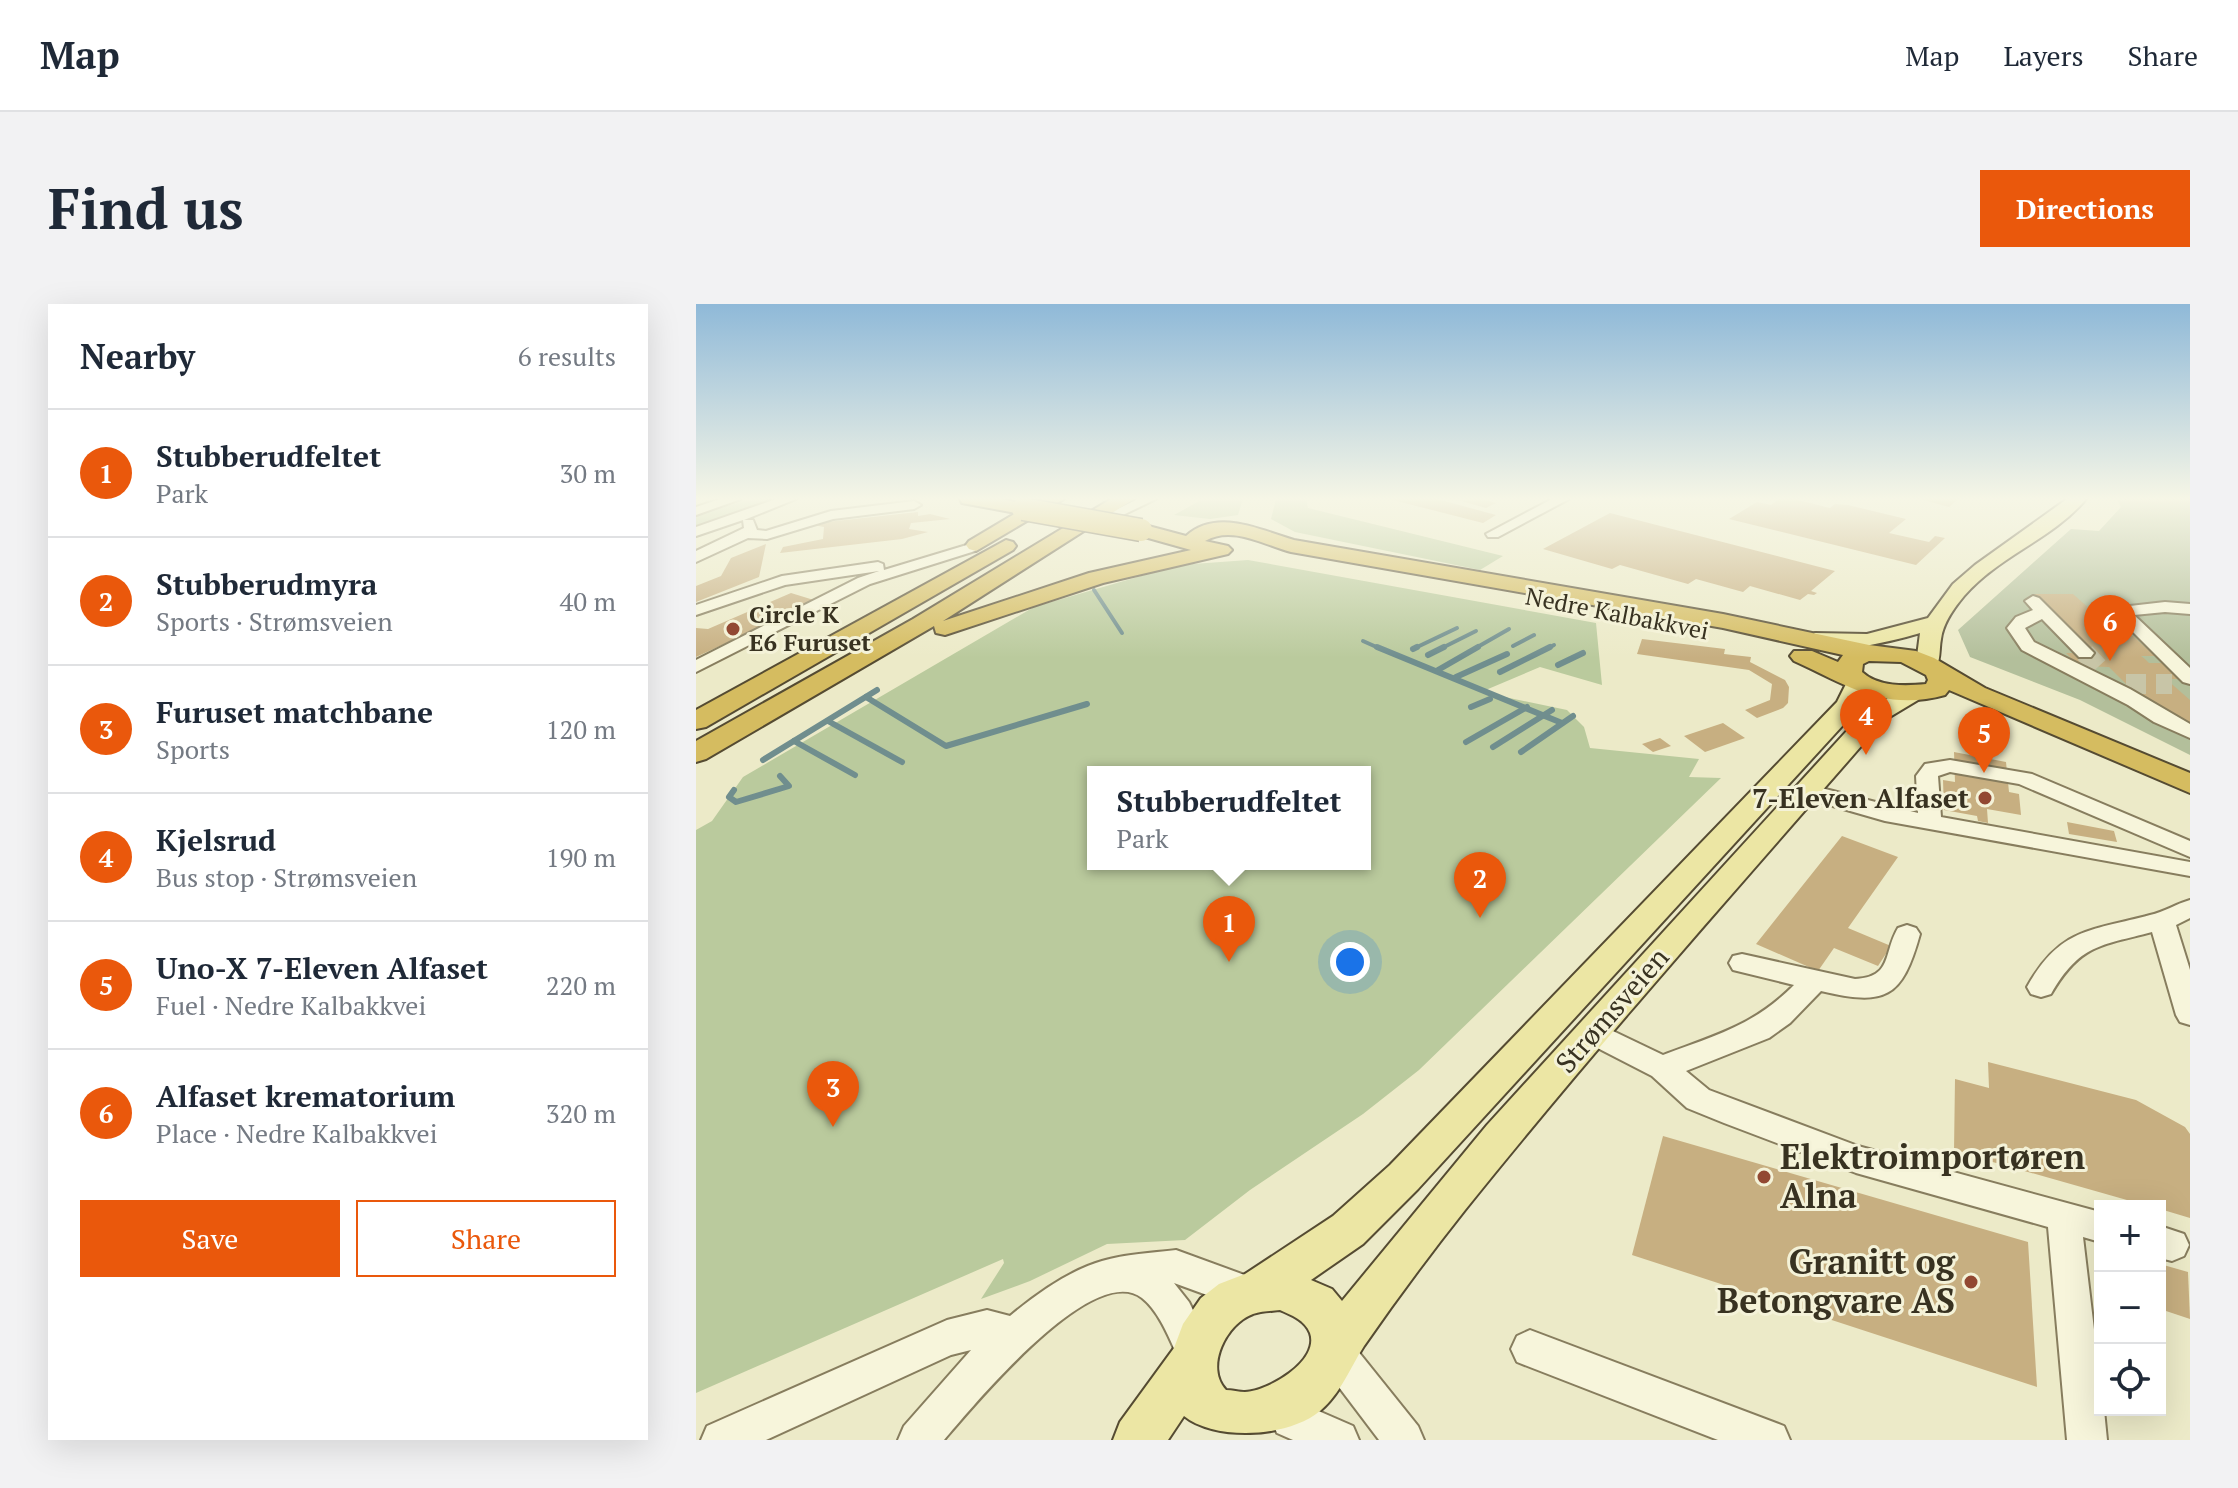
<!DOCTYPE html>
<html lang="en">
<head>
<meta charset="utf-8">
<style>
	:root { --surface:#fff; --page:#f2f2f3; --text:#1f2937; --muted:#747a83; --line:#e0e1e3; --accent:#ea580c }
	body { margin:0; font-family:"PT Serif",serif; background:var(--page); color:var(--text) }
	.controls { position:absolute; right:24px; bottom:24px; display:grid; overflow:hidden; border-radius:0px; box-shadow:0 8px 32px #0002 }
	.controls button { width:72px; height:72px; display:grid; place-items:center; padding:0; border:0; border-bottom:2px solid var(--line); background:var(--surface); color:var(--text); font:40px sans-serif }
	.you { position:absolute; left:654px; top:658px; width:28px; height:28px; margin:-20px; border:6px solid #fff; border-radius:50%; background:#1a73e8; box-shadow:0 0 0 12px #1a73e833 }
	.badge { display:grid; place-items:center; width:52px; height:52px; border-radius:50%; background:var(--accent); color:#fff; font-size:26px; font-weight:700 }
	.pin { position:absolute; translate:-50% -66px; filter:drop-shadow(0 2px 4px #0008) }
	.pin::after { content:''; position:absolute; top:42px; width:28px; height:24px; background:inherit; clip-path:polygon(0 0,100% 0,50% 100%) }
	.popup { position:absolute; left:391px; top:462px; width:284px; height:104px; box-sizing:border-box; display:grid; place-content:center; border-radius:0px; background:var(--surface); filter:drop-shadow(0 2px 6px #0005); font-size:26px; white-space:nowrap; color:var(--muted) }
	.popup b { font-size:30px; color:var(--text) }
	.popup::after { content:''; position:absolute; left:50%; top:100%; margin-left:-16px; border:16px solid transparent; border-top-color:var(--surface) }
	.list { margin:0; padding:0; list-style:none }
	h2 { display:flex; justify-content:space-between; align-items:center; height:104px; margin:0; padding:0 32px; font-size:34px }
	h2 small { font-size:26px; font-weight:400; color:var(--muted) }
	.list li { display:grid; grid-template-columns:52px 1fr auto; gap:24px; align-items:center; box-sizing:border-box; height:128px; padding:0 32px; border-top:2px solid var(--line) }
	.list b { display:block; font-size:30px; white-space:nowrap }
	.list p { margin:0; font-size:26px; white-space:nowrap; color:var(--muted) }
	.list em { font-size:26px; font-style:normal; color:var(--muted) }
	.actions { display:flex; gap:16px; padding:24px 32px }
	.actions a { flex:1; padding:18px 0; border:2px solid var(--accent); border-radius:0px; text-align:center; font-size:28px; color:var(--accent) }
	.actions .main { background:var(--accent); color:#fff }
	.icon { flex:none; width:44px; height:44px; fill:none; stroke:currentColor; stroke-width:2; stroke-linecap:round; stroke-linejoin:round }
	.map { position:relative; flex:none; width:1494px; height:1136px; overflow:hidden; border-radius:0px }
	header { display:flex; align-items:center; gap:48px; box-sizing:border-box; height:112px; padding:0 40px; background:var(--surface); border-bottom:2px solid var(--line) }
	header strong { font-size:38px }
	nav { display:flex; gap:44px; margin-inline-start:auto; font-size:28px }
	.intro { display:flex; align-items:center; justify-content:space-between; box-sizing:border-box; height:192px; padding:0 48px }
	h1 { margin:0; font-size:56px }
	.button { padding:20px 36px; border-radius:0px; background:var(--accent); color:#fff; font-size:28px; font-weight:700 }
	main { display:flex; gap:48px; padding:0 48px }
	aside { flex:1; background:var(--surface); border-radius:0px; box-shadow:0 8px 32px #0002 }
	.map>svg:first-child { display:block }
	.green { fill:#baca9d; fill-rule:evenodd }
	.cemetery { fill:#b3bf9b }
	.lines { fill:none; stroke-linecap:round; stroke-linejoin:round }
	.stream-far1 { stroke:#708e8e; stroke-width:4 }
	.stream { stroke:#708e8e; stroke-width:6 }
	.building { fill:#c7af81 }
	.minor-tunnel { stroke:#c8c5a7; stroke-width:20; stroke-dasharray:20 10; stroke-linecap:butt }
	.minor-casing { stroke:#877d5e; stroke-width:4 }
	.major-casing { stroke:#554b32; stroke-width:4 }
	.highway-casing { stroke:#554b32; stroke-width:4 }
	.minor { fill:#f7f5db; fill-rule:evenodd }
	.major { fill:#ece6a4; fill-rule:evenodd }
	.highway { fill:#d5bc60; fill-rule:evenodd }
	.highway-bridge-casing { stroke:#554b32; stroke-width:25; stroke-linecap:butt }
	.highway-bridge { stroke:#d5bc60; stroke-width:22 }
	.poi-dot { fill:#924832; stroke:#f4f2d8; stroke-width:3 }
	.labels { text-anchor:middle; stroke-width:6; stroke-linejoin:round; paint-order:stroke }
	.far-street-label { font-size:24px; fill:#383221; stroke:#f4f2d8 }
	.far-poi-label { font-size:24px; font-weight:bold; fill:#383221; stroke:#f4f2d8; text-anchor:start }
	.poi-label { font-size:28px; font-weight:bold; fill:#383221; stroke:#f4f2d8; text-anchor:end }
	.street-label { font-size:28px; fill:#383221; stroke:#f4f2d8 }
	.near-poi-label { font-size:34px; font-weight:bold; fill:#383221; stroke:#f4f2d8; text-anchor:start }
</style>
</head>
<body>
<header>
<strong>Map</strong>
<nav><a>Map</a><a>Layers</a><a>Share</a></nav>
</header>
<div class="intro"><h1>Find us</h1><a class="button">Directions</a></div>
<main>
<aside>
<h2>Nearby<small>6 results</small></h2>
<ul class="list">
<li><span class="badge">1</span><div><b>Stubberudfeltet</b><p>Park</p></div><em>30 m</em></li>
<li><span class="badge">2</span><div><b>Stubberudmyra</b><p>Sports · Strømsveien</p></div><em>40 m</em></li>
<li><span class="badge">3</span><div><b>Furuset matchbane</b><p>Sports</p></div><em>120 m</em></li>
<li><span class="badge">4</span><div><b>Kjelsrud</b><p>Bus stop · Strømsveien</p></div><em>190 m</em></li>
<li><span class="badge">5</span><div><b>Uno-X 7-Eleven Alfaset</b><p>Fuel · Nedre Kalbakkvei</p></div><em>220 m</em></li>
<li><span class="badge">6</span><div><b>Alfaset krematorium</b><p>Place · Nedre Kalbakkvei</p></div><em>320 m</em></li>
</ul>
<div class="actions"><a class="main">Save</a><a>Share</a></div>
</aside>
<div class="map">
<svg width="1494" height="1136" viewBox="0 0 1494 1136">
	<rect width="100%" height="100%" fill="#eceac8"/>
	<!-- green -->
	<g class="green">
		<path d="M55 195H86L0 224V211Z"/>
		<path d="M507 195H547L542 211 514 215 478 211Z"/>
		<path d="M580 195H610L612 204 807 252 784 266 599 228 575 215Z"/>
		<path d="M552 256 900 319 906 381 844 363 785 388 871 406 888 423 894 444 1003 455 993 473 1025 474 723 766 667 810 554 886 489 936 411 940 334 977 285 995 308 959 307 955 0 1089V526L16 517 47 473 338 303 483 261ZM397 468H669V560H397Z"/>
	</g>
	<!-- cemetery -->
	<path class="cemetery" d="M1421 195H1494V451L1384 396 1274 353 1262 326 1375 225 1403 227 1425 203Z"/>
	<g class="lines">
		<!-- stream-far1 -->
		<g class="stream-far1">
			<path d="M398 286 426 329"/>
			<path d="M667 337 685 345"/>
			<path d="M817 342 838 331"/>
			<path d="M717 345 761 324"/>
			<path d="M744 345 780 327"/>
			<path d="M778 345 813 325"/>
			<path d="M850 345 858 341"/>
		</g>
		<!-- stream -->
		<g class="stream">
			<path d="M681 343 866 419"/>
			<path d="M717 345 721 343"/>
			<path d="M732 351 748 343"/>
			<path d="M862 361 887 349"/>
			<path d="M742 366 782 343"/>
			<path d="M804 368 854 343"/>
			<path d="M760 373 811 350"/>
			<path d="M170 393 250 442 391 400"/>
			<path d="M775 403 794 395"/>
			<path d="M132 417 206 458"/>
			<path d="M98 437 159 471"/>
			<path d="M770 438 831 403"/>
			<path d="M797 443 856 406"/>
			<path d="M825 448 877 412"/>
			<path d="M67 456 181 386"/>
			<path d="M38 486 33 493 40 498 93 482 84 472"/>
		</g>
	</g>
	<!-- building -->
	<g class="building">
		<path d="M693 195H741L800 211 787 219Z"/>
		<path d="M786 195 800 199 790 204 762 196Z"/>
		<path d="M1083 195H1098L1134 204 1139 200 1152 201 1210 215 1193 229 1233 238 1239 232 1249 234 1220 261 1033 215 1061 198 1075 201Z"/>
		<path d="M1224 195H1262L1253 203Z"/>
		<path d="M222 208V212L234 210 254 215 215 219 213 225 232 228 206 235 84 249 87 243 127 235 128 223 112 220Z"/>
		<path d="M914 209 1139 267 1115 287 1121 289 1118 291 1112 290 1104 296 1054 282 1047 288 1000 275 992 280 924 261 916 265 847 245Z"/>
		<path d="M70 240 63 273 0 298V282L25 272 35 254Z"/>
		<path d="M95 289 121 297 0 353V324L12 325Z"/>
		<path d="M1338 290H1377L1424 332H1437L1459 352H1445L1449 355 1453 359H1467L1485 375H1470L1494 396V423L1439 389 1413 363 1383 362 1370 349H1399Z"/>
		<path d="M946 335 1029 345 1028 350 1055 353 1054 358 1089 376 1093 383 1092 399 1087 404 1061 414 1049 406 1074 396 1076 380 1053 366 941 350Z"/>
		<path d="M1027 419 1049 434 1009 448 988 432Z"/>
		<path d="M964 434 975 442 957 448 946 440Z"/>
		<path d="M1258 448 1310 458 1313 488 1323 490 1325 511 1291 505 1292 519 1282 517 1281 512 1248 506 1247 476 1259 478Z"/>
		<path d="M1371 518 1418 527 1421 538 1373 530Z"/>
		<path d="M1146 532 1202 553 1152 624 1195 642 1182 662 1138 644 1122 667 1060 640Z"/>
		<path d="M1292 758 1440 796 1489 823 1494 830V914L1464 905V902H1452L1258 847 1259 775 1293 784Z"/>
		<path d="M967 832 1332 938 1341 1083 936 951Z"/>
		<path d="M1464 960 1492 968 1494 1015 1464 1005Z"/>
	</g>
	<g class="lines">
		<!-- minor-tunnel -->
		<g class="minor-tunnel">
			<path d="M1389 349 1402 363"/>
			<path d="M1430 380H1476"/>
		</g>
		<defs>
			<g id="minor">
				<path d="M24 195H45L0 211V203Z"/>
				<path d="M80 195H100L48 216H57L61 226 70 227 135 207 218 197 225 201 218 205 137 215 71 235 52 234 0 258V247L48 224 47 216 0 232V223Z"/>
				<path d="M442 195H460L398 225H388L386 222Z"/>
				<path d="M856 195H873L802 233H792L790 230Z"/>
				<path d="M274 240 281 244 279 247 174 280 0 368V356L162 274 183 267 89 281 0 311V301L86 272 182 258 187 260 188 266Z"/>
				<path d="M1337 292 1343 294 1398 349 1395 353H1383L1346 315 1329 324 1338 338 1434 385 1494 420V434L1458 418 1432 401 1326 346 1311 324 1320 313 1337 306 1329 297Z"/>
				<path d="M1469 298 1494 300V310L1469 308 1438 311 1494 364V380L1487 378 1417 308 1425 303Z"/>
				<path d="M1254 456 1336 470 1494 537V553L1323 480 1254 468 1242 472 1245 513 1494 558V572L1189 517 1102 492 1099 487 1110 480 1222 509 1220 472 1229 460Z"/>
				<path d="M1494 596V614L1480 621 1494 666V721L1484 718 1480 711 1456 628C1404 642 1384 640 1355 690L1345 693 1335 690 1331 683C1364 624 1394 627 1454 611 1468 608 1480 600 1494 596Z"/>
				<path d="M1211 621 1220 624 1224 630C1206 695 1189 702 1125 687L1094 719 1073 734 990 767 1013 786 1162 842 1404 908V938L1387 933 1404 1076V1106H1408L1411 1136H1371L1352 923 1160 869 1028 819 991 804 956 772 886 736 882 728 886 720 896 717 967 751C1020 731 1057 722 1098 681L1037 666 1033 659 1037 652 1046 650 1159 675C1197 673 1187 649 1202 624Z"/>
				<path d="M1464 922 1488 930 1493 941 1488 952 1476 957 1464 954Z"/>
				<path d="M480 946 565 977 570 989 565 1001 552 1006 478 979 493 998 518 1049 512 1062 499 1068 486 1062C476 1041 465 1009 446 994 397 956 277 1102 248 1136H202L208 1122 275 1046 255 1051 70 1136H5L11 1122 251 1016 291 1006 314 1012C339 991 374 966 406 957 429 950 456 949 480 946Z"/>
				<path d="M834 1026 1088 1122 1094 1136H1022L821 1058 815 1045 821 1032Z"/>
				<path d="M640 1030 653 1036 722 1122 728 1136H683L627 1062 621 1049 627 1036Z"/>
				<path d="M595 1095 657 1122 663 1136H597L581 1129 575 1115 581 1101Z"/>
			</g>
			<g id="major">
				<path d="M1371 195H1390C1357 235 1302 252 1268 292 1258 304 1247 319 1245 335 1243 345 1245 356 1239 365H1223L1220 360 1224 329C1201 336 1125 356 1108 336L1119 329 1171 330 1232 314 1257 280 1279 261Z"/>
				<path d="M1162 370 1170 372 1174 377 1170 392 1159 408 722 885 667 940 615 976 636 985 646 997 791 821 1169 407 1206 386H1222L1226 391 1222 396 1187 417C1046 579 903 739 769 906 734 950 700 996 668 1042 654 1064 645 1089 624 1107 590 1135 517 1136 488 1112L472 1136H417L424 1118 478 1044 487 1020 505 994 523 980 549 970 637 912 694 861 1141 398 1154 372ZM584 1006C595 1011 609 1016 614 1029 624 1057 572 1087 549 1088 543 1088 536 1086 530 1086 508 1063 531 1019 557 1010 565 1007 575 1007 584 1006Z"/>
			</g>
			<g id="highway">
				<path d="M264 195H306L334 201 345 195H368L280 247 273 245 270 241 273 237 320 209 266 199Z"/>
				<path d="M415 195H438L247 317 393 269 495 246 438 230 435 226 438 222 445 220 490 232C521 204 564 226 598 236L1027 310 1173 341 1220 347 1238 354 1289 384 1494 469V489L1253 386 1249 391C1188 408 1151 381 1098 357L1094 352 1098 347H1116L1142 358 1147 351 1027 324 595 248C568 241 536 221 509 237L532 242 536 246 532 250 407 279 249 331 240 329 238 322 10 455 0 458V437L217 315ZM1173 357 1205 358 1230 371 1232 376 1230 380C1209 382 1182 383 1166 368L1167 360Z"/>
				<path d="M310 236 317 238 320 242 317 246 10 423 0 425V406Z"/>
			</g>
		</defs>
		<!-- minor casing -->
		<use href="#minor" class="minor-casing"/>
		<!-- major casing -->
		<use href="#major" class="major-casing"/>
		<!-- highway casing -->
		<use href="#highway" class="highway-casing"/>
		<!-- minor -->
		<use href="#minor" class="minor"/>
		<!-- major -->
		<use href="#major" class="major"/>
		<!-- highway -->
		<use href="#highway" class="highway"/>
		<defs>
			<path id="highway-bridge" d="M327 205 445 226"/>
		</defs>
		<!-- highway-bridge casing -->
		<use href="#highway-bridge" class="highway-bridge-casing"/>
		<!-- highway-bridge -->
		<use href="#highway-bridge" class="highway-bridge"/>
	</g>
	<!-- sky -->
	<linearGradient id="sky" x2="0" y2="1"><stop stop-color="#8fb9d8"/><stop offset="0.55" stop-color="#f6f6e6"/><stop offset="1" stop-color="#f6f6e6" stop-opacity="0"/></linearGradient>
	<rect width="1494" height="354" fill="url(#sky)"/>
	<!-- markers -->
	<g class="poi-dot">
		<circle cx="37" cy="325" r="8"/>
		<circle cx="1289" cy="494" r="8"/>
		<circle cx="1068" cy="873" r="8"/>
		<circle cx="1275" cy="978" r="8"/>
	</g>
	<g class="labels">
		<!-- far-street labels -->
		<g class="far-street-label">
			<text transform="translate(921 310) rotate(11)" y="8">Nedre Kalbakkvei</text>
		</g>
		<!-- far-poi labels -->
		<g class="far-poi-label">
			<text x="53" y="319">Circle K<tspan x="53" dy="28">E6 Furuset</tspan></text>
		</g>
		<!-- poi labels -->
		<g class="poi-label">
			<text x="1273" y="504">7-Eleven Alfaset</text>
		</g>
		<!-- street labels -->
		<g class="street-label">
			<text transform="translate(916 706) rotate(-49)" y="10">Strømsveien</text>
		</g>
		<!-- near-poi labels -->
		<g class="near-poi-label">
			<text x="1084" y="865">Elektroimportøren<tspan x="1084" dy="39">Alna</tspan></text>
			<text x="1259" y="970" text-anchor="end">Granitt og<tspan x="1259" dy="39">Betongvare AS</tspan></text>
		</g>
	</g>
</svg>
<div class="controls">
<button>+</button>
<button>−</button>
<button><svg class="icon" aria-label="locate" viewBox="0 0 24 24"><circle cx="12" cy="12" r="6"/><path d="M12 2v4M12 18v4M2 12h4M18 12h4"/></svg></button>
</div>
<div class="you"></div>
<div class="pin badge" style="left:533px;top:658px">1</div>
<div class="popup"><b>Stubberudfeltet</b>Park</div>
<div class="pin badge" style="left:784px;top:614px">2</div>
<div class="pin badge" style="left:137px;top:823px">3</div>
<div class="pin badge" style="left:1170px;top:451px">4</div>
<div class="pin badge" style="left:1288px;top:469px">5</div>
<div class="pin badge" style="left:1414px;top:357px">6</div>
</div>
</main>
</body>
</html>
